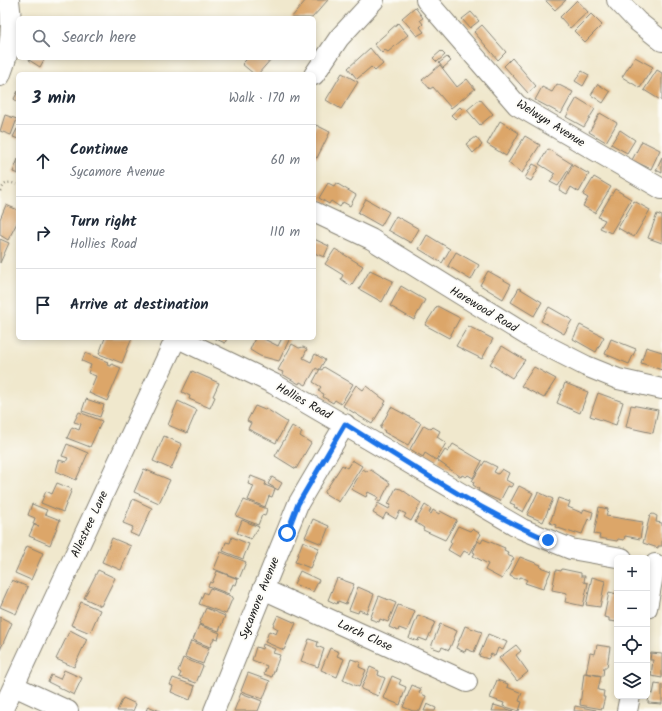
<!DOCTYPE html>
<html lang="en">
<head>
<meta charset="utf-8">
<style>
	:root { --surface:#fff; --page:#f2f2f3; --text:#1f2937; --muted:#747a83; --line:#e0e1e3 }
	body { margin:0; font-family:Kalam,sans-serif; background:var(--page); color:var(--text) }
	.controls { position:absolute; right:12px; bottom:12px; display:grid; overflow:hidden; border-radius:6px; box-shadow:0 2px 6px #0003 }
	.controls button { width:36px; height:36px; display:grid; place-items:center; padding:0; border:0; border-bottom:1px solid var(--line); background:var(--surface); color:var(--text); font:20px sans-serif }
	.stop { position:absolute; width:12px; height:12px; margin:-9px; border:3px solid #1a73e8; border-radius:50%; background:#fff }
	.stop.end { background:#1a73e8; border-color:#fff; box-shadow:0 1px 4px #0008 }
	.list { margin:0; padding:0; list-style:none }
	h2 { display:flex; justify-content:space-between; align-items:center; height:52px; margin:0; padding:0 16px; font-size:17px }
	h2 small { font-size:13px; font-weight:400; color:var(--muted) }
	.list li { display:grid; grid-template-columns:26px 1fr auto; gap:12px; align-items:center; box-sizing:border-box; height:72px; padding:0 16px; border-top:1px solid var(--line) }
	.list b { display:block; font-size:15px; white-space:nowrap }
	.list p { margin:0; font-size:13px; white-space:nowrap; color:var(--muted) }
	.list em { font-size:13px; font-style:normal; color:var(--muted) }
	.icon { flex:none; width:22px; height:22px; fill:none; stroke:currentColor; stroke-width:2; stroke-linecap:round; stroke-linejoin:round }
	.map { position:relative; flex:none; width:662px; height:711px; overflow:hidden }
	.search { position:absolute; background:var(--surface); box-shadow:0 2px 6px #0003; left:16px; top:16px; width:300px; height:44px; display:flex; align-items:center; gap:10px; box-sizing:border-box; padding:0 14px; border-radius:6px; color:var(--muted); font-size:15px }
	.panel { position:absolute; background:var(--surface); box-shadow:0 2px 6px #0003; left:16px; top:72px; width:300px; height:268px; border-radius:6px }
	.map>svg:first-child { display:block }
	.building { fill:#dca669 }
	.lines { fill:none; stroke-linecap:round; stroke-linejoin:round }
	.minor-casing { stroke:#868274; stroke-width:22 }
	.path { stroke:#868274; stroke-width:2.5; stroke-dasharray:1 3; stroke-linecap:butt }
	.minor { stroke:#fff; stroke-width:20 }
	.route { stroke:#1a73e8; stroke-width:5 }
	.labels { text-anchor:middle; stroke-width:4; stroke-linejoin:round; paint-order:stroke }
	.street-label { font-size:12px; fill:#1c1c1c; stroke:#fdfcf7 }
</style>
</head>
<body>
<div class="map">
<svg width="662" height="711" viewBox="0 0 662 711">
	<rect width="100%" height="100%" fill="#fdfcf7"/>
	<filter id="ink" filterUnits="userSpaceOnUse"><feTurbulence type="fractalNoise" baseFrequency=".025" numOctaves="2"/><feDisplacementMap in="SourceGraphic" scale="8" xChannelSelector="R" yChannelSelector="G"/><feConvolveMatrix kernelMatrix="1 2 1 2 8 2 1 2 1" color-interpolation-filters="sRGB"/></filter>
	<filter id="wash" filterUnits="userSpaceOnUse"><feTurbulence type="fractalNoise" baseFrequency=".012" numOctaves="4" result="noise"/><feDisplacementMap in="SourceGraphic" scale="16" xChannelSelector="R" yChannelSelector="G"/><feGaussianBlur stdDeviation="0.9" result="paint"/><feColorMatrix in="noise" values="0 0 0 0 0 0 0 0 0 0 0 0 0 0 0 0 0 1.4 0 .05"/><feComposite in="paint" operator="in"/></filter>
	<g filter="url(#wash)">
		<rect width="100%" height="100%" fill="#f0e8cd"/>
		<g id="blocks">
			<!-- building -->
			<g class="building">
				<path d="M306 0H328L312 18H291Z"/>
				<path d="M545 0H566L555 10Z"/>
				<path d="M577 0 588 12 570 28 560 17Z"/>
				<path d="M415 7 423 18 420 20 423 24 420 27 424 32 417 36 402 18Z"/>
				<path d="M471 12 479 21 470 28 462 19Z"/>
				<path d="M591 14 602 25 585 42 574 31Z"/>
				<path d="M398 23 408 35 388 52 385 50 382 53 374 44Z"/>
				<path d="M482 25 506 52 498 60 474 32Z"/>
				<path d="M370 48 383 64 375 71 371 67 357 79 348 68Z"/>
				<path d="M441 51 445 55 437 62 433 58Z"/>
				<path d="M447 57 451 61 443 68 439 63Z"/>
				<path d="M635 57 653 67 640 88 622 77Z"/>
				<path d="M30 58H45L40 67 29 60Z"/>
				<path d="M248 58H272L258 74H254L242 64Z"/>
				<path d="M512 58 536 86 528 93 504 66Z"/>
				<path d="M440 65 457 87 467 79 475 89 451 108 433 87 430 89 422 80Z"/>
				<path d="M657 70 662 73V101L644 90Z"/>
				<path d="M582 71 589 75 583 86 575 81Z"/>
				<path d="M342 73 358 82 341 109 326 100Z"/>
				<path d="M557 84 573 92 561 114 535 100 542 87 552 92Z"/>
				<path d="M598 84 610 92 603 103 591 95Z"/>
				<path d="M18 91V102L14 99Z"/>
				<path d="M577 98 595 109 584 127 566 117Z"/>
				<path d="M480 99 493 114 480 125 467 110Z"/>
				<path d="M460 107 464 111 455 119 451 115Z"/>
				<path d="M600 113 617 123 606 142 589 132Z"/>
				<path d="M5 115 17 119 11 135 0 131Z"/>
				<path d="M500 121 519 133 506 156 487 144Z"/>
				<path d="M316 125 330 132 317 158 314 156V130Z"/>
				<path d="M17 129H18V139L13 137Z"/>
				<path d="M620 130 635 140 627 153 611 144Z"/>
				<path d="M525 136 540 145 522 173 508 163Z"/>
				<path d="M476 137 482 145 473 153 466 144Z"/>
				<path d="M642 141 660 150 651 169 632 160Z"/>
				<path d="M548 149 572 164 558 186 550 182 555 174 539 164Z"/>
				<path d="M662 157V173L656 170Z"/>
				<path d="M18 159V174L13 172Z"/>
				<path d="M533 164 539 167 531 181 525 178Z"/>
				<path d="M573 165 589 174 579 192 571 187 567 194 559 190Z"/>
				<path d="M594 177 611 187 595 213 583 206 588 198 583 195Z"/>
				<path d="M328 183 334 186 336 183 356 195 350 206 343 202 340 207 331 201 329 204 319 198Z"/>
				<path d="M615 189 631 199 611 233 600 228 605 220 598 217Z"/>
				<path d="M366 199 389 212 381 226 358 213Z"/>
				<path d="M634 201 650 210 634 237 618 228Z"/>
				<path d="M6 205 18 210V221L8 240 0 235V219Z"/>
				<path d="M657 214 662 216V243L648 238Z"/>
				<path d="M396 216 419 229 411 243 388 230Z"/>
				<path d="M427 235 450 249 442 263 419 249Z"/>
				<path d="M0 239 9 243 0 263Z"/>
				<path d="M314 239 329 246 324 257 314 253Z"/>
				<path d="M335 249 363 266 351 286 341 279 343 275 325 264Z"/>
				<path d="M456 252 479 265 471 280 448 266Z"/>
				<path d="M370 270 393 281 382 302 359 289Z"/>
				<path d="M488 271 511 284 503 299 480 285Z"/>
				<path d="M401 286 425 300 414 320 390 306Z"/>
				<path d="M519 288 542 302 534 316 511 302Z"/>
				<path d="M437 306 460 318 449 338 425 325Z"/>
				<path d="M549 307 572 320 564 334 541 321Z"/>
				<path d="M580 325 604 337 596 352 573 339Z"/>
				<path d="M468 326 493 339 482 359 456 346Z"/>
				<path d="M105 338H132L122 363 99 354Z"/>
				<path d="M214 338H227L225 343Z"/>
				<path d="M255 338H262L278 346 282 338H290L279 361 260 356 250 350Z"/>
				<path d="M611 339 636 349 629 364 605 354Z"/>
				<path d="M292 344 299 348 303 347 307 349 303 358 311 362 315 354 325 360 319 370 316 368 306 385 300 382 299 384 282 374 283 372 278 370Z"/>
				<path d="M502 346 525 360 512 378 490 364Z"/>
				<path d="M646 347 662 352V370L641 363Z"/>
				<path d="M85 353 108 362 107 365 111 366 112 364 121 368 107 401 89 393 96 376 88 373 91 365 82 361Z"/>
				<path d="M324 367 353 384 341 404 335 400 333 403 323 397 324 394 318 391 321 387 313 382 320 369 322 370Z"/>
				<path d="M534 367 556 379 544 398 521 386Z"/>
				<path d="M192 371 219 383 213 396 215 397 210 408 189 399 190 396 182 392Z"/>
				<path d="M565 383 588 392 580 413 557 403Z"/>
				<path d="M356 385 363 390 366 386 386 401 372 424 343 406Z"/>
				<path d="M598 393 623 402 616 425 590 416Z"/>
				<path d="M86 399 104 405 100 417 82 411Z"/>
				<path d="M178 401 197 410 187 433 168 425Z"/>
				<path d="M631 405 658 410 653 433 626 427Z"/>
				<path d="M255 406 265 410V408L287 422 276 443 248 429 251 423 247 421Z"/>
				<path d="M391 407 421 423 408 445 384 432 385 431 380 428Z"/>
				<path d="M79 412 102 421 90 447 67 438 72 427 79 430 81 424 74 422Z"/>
				<path d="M424 425 431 429 433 427 440 431 437 437 446 443 436 460 425 453 423 457 410 449Z"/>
				<path d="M292 426 302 432 300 436 311 443 296 469 275 456Z"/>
				<path d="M164 436 182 444 171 469 153 461Z"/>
				<path d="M67 444 88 453 76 480 56 471 59 460 66 462 68 458 62 456Z"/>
				<path d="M453 444 482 461 473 478 468 475 466 477 462 475 461 477 438 461 445 450 448 452Z"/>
				<path d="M352 460 362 466 339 502 324 493 342 465 347 468Z"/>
				<path d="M485 461 497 467 494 472 498 474 502 469 509 473 506 480 513 484 511 487 508 486 500 501 478 491 479 489 473 485 474 482 472 481Z"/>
				<path d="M144 469 170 480 159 503 134 492Z"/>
				<path d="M363 469 366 471 371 470 390 483 380 502 376 500 378 497 368 492 366 497 351 489Z"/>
				<path d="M251 476 266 482 265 485 275 489 272 497 269 496 265 507 248 500 254 486 248 484Z"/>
				<path d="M272 477 282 483 278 490 268 484Z"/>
				<path d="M57 483 72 489 63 512 41 503 46 491 52 494Z"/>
				<path d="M519 486 533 493 523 512 514 507 515 505 510 503Z"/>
				<path d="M396 488 401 489 421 503 411 521 404 517 406 514 400 511 396 519 386 513 383 519 373 513 378 503 389 509 391 505 388 504Z"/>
				<path d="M538 492 553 499 543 522 527 515Z"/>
				<path d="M558 498 570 502 568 507 582 513 584 509 593 512 591 520 588 519 582 534 576 532V534L555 527 556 525 550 523Z"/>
				<path d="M133 499 152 508 139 537 130 533 133 527 123 523Z"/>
				<path d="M244 500 267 509 265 516 262 515 258 525 236 516Z"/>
				<path d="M32 504 47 510 45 514 60 520 50 545 29 536 34 525 39 526 33 524 35 518 28 515Z"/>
				<path d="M425 505 431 509 429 513 431 514 433 510 439 514 440 511 457 520 445 540 423 530 424 528 415 522Z"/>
				<path d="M599 507 608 509 606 516 643 522 640 539 625 536 624 540 618 539 617 541 599 538 600 535 594 534Z"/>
				<path d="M653 514 657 516 656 522 662 523V546H658V548L643 543 650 515Z"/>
				<path d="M313 519 329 526 322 544 305 537Z"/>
				<path d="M242 520 259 527 251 539 237 533Z"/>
				<path d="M458 526 470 531 472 529 481 534 470 554 464 551 460 557 448 550 452 543 450 541Z"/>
				<path d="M232 537 249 544 243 559 223 551 226 542 230 543Z"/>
				<path d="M112 538 131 546 121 570 102 562Z"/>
				<path d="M483 539 505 548 504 550 508 552 507 555 514 558 502 579 485 570 488 564 473 556 475 553 473 552 478 541 481 543Z"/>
				<path d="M303 541 319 548 310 568 295 562Z"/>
				<path d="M27 546 43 553 31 580 15 573Z"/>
				<path d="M221 552 246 562 239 579 214 569Z"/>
				<path d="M520 557 541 565 540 567 551 571 543 589 525 583 527 580 521 577 516 579 510 576Z"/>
				<path d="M562 569 581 573V576H585L584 582 588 583 583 606 565 602 567 593 552 590 556 570 561 571Z"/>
				<path d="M98 570 115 578 101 606 84 598Z"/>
				<path d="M217 571 238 579 236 585 233 584 229 594 208 586 210 582 212 583Z"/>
				<path d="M300 571 319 580 313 592 294 584Z"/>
				<path d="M592 577 605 581 600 607 586 605Z"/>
				<path d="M337 578 354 584 346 604 338 601 337 604 328 600Z"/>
				<path d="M12 580 28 587 16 614 0 607Z"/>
				<path d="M358 587 374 594 367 613 359 610 358 613 349 610Z"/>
				<path d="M210 588 233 597 226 614 199 604 204 592 207 594Z"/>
				<path d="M609 592 617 594V622L609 621V618L604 617Z"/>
				<path d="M379 596 396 603 388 622 380 619 379 622 370 619Z"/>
				<path d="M81 602 100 610 90 633 71 625Z"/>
				<path d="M398 605 415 611 407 631 399 628 398 631 389 627Z"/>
				<path d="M206 608 225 616 219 631 199 624Z"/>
				<path d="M278 615 296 623 284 650 265 642 269 631 276 634 278 629 273 626Z"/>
				<path d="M418 615 435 622 427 641 419 638 418 641 409 638Z"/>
				<path d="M0 617 12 623 0 650Z"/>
				<path d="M440 624 457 631 449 650 442 647 440 650 431 647Z"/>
				<path d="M199 625 220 633 218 639 214 638 210 647 193 640Z"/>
				<path d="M465 626 482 632 474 652 466 649 465 652 456 648Z"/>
				<path d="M70 630 87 639 74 667 56 659Z"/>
				<path d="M488 634 507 642 503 650 498 648 495 656 491 654 488 659 479 656Z"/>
				<path d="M309 639 318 642 317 646 324 649 318 667 301 661Z"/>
				<path d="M191 641 209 648 203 664 185 657Z"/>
				<path d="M263 644 275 649 273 653 280 655 272 677 264 674 267 666 252 660 256 647 262 649Z"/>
				<path d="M516 645 521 651 516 655 528 672 517 681 499 658Z"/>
				<path d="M597 645 610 647 607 667H604L603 676 586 673 590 653 595 654Z"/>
				<path d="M330 648 339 652 337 656 344 659 337 677 321 670Z"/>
				<path d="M651 653 662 654V678L651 676 653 660H650Z"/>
				<path d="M183 658 203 666 196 683 179 677 181 673 178 671Z"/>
				<path d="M351 659 360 662 359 667 366 670 359 687 343 680Z"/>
				<path d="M370 667 379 671 378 675 385 678 378 696 361 689Z"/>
				<path d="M64 670 82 678 74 695 48 682 51 675 60 679Z"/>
				<path d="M248 673 270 681 263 699 241 691Z"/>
				<path d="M584 673 601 676 598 690 604 691 603 697H605L602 709 580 705Z"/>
				<path d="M392 676 401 680 399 684 406 687 400 705 383 698Z"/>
				<path d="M173 678 195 686 190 700 171 692 173 686 170 685Z"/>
				<path d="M497 680 508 684 507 687 522 693 519 701 522 702 519 711 503 706 504 703 490 698Z"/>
				<path d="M655 684 662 685V704L648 703 649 693 653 694Z"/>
				<path d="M412 685 421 689 419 693 426 696 420 711H413L403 707Z"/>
				<path d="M241 693 262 701 258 711H234Z"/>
				<path d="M123 698 136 704 133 711H117Z"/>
				<path d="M427 704 436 708 435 711H424Z"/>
				<path d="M494 705 513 711H492Z"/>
				<path d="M148 706 160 711H146Z"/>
				<path d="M575 706 596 710V711H574Z"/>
			</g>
		</g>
	</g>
	<g filter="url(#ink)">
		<use href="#blocks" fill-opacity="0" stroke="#868274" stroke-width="1"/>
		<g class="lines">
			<defs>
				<g id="minor">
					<path d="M426 0 517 105 662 189"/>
					<path d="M617 0 637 21 662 41"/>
					<path d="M314 75 339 38 374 0"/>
					<path d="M0 76C11 48 13 29 9 0"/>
					<path d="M314 212 371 239 533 339 586 366 618 379 662 389"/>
					<path d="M178 338 274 384 522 529 571 549 622 558"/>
					<path d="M263 589 467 682"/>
					<path d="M647 608 655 564"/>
					<path d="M14 686 68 711"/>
					<path d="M2 711 176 338"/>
					<path d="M214 711 298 504 345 424"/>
					<path d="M627 711 630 696"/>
				</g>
			</defs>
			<!-- minor casing -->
			<use href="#minor" class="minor-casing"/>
			<!-- path -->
			<path class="path" d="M0 191C6 182 8 181 18 185"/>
			<!-- minor -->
			<use href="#minor" class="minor"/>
		</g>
	</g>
	<g class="lines" filter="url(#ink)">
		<!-- route -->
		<path class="route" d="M287 533 298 504 345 424C411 465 477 509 548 540"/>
	</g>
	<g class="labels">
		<!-- street labels -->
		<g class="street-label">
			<text transform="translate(551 123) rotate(32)" y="4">Welwyn Avenue</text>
			<text transform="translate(484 309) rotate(31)" y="4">Harewood Road</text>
			<text transform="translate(304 401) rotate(29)" y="4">Hollies Road</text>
			<text transform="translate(89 524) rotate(-65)" y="4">Allestree Lane</text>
			<text transform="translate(259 598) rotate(-68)" y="4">Sycamore Avenue</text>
			<text transform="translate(365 635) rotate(25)" y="4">Larch Close</text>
		</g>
	</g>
</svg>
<div class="controls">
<button>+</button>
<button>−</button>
<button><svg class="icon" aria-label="locate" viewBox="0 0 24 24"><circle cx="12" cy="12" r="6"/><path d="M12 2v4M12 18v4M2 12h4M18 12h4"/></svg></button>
<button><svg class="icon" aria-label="layers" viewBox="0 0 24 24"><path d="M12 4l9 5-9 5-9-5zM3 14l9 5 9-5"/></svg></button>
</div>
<div class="stop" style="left:287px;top:533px"></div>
<div class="stop end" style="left:548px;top:540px"></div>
<div class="search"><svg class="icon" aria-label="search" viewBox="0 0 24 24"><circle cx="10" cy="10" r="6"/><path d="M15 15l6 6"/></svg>Search here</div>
<section class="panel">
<h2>3 min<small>Walk · 170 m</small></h2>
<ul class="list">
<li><svg class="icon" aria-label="ahead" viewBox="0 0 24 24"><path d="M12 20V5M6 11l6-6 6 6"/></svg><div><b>Continue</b><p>Sycamore Avenue</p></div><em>60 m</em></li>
<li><svg class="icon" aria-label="right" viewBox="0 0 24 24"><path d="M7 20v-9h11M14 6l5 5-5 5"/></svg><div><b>Turn right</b><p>Hollies Road</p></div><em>110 m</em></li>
<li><svg class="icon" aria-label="arrive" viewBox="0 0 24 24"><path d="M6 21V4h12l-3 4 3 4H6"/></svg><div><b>Arrive at destination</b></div></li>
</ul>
</section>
</div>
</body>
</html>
